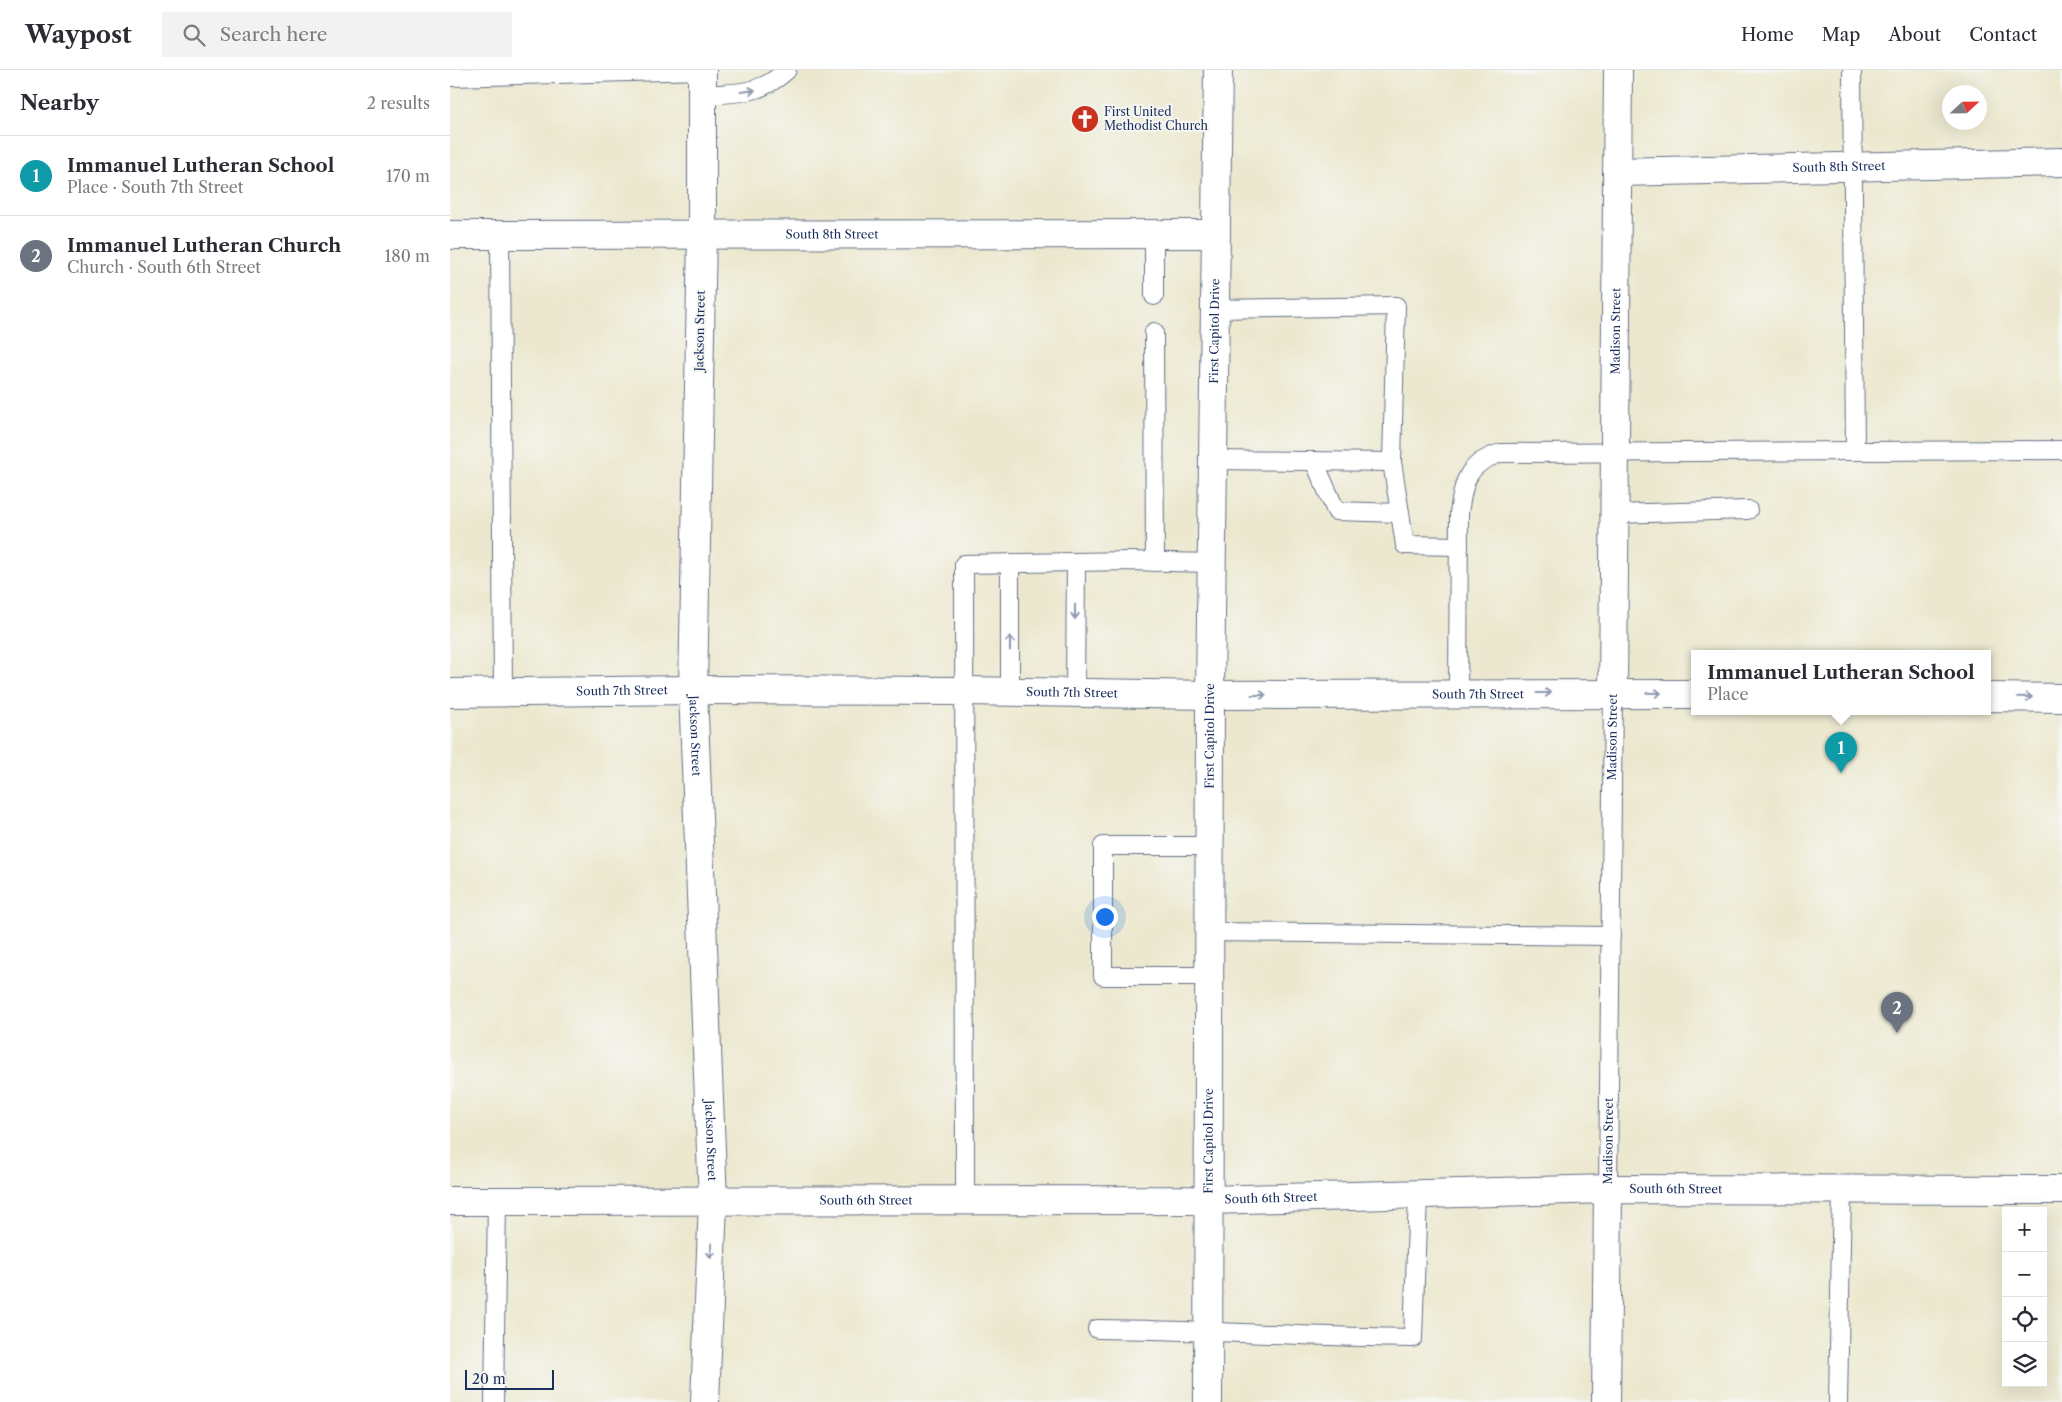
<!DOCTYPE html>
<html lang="en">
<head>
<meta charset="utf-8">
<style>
	:root { --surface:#fff; --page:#f2f2f3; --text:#2b2b33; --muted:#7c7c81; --line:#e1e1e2; --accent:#c8321e }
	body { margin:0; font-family:"Libre Caslon Text",serif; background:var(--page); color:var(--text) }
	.controls { position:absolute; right:15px; bottom:15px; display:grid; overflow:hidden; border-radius:0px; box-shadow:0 5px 20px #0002 }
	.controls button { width:45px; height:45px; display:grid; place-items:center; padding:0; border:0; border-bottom:1px solid var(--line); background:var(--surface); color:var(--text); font:25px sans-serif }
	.compass { position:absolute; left:1492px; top:15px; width:45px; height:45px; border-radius:50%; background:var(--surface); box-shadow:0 5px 20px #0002; rotate:68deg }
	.scale { position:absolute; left:15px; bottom:12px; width:89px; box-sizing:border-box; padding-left:5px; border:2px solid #1b2f5e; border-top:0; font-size:14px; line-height:18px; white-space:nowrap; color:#1b2f5e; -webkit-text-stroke:4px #f6f6f2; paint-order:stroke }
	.you { position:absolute; left:654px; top:846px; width:18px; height:18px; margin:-12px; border:4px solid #fff; border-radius:50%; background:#1a73e8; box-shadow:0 0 0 8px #1a73e833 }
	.badge { display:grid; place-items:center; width:32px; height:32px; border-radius:50%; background:var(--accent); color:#fff; font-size:16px; font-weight:700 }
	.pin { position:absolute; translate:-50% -41px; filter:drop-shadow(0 1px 2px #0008) }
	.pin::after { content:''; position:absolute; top:26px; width:18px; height:15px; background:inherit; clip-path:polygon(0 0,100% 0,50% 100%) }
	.popup { position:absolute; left:1241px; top:580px; width:300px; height:65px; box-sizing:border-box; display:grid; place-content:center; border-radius:0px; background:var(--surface); filter:drop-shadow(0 1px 4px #0005); font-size:16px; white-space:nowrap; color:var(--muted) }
	.popup b { font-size:19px; color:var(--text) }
	.popup::after { content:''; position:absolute; left:50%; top:100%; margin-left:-10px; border:10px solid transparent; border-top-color:var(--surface) }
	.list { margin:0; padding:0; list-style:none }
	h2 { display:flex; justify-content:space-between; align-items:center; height:65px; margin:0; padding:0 20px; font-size:21px }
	h2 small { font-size:16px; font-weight:400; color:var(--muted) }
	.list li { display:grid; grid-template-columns:32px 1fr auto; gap:15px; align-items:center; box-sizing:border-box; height:80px; padding:0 20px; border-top:1px solid var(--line) }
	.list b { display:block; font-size:19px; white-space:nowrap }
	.list p { margin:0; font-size:16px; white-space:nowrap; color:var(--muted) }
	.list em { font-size:16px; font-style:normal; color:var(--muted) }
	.icon { flex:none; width:28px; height:28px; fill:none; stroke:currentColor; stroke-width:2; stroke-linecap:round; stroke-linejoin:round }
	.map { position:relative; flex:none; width:1612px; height:1332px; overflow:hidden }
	header { display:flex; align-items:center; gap:30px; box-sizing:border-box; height:70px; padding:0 25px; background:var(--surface); border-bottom:1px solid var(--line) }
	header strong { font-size:24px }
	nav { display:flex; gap:28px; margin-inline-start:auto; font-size:18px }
	.search { width:350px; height:45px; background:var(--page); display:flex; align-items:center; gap:12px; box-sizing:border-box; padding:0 18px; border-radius:0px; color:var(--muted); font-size:19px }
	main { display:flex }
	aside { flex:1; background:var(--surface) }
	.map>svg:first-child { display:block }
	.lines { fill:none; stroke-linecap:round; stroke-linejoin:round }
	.service-casing { stroke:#647086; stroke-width:20 }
	.minor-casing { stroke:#647086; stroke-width:30 }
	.primary-casing { stroke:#647086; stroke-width:30 }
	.service { stroke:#fff; stroke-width:18 }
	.minor { stroke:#fff; stroke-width:28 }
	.primary { stroke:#fff; stroke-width:28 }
	.oneway { stroke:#8d97ae }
	.labels { text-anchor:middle; stroke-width:4; stroke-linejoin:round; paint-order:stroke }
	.poi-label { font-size:12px; fill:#1b2f5e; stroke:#f6f6f2; text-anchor:start }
	.street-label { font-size:12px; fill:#1b2f5e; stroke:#f6f6f2 }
</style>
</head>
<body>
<header>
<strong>Waypost</strong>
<div class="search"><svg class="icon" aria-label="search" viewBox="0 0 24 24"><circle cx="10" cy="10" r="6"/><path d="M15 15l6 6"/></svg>Search here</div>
<nav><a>Home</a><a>Map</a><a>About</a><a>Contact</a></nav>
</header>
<main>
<aside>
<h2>Nearby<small>2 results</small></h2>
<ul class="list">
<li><span class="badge" style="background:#0f9aa8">1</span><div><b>Immanuel Lutheran School</b><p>Place · South 7th Street</p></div><em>170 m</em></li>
<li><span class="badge" style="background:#6b7280">2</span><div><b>Immanuel Lutheran Church</b><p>Church · South 6th Street</p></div><em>180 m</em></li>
</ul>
</aside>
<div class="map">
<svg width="1612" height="1332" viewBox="0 0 1612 1332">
	<rect width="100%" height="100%" fill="#f6f6f2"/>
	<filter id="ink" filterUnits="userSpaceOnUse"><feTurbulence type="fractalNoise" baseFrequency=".02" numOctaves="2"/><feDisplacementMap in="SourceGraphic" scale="10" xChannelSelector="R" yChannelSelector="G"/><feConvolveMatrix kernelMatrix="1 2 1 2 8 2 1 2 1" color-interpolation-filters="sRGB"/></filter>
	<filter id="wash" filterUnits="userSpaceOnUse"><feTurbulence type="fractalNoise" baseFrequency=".0096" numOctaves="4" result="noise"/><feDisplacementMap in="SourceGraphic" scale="20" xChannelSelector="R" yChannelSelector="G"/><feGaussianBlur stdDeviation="1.12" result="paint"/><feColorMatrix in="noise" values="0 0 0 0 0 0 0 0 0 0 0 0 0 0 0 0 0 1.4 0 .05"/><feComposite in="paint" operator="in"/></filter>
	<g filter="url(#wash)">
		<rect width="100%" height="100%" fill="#ece8cf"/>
	</g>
	<g filter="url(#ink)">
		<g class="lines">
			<defs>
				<g id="service">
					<path d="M1402 0 1405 381"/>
					<path d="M0 7 252 0"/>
					<path d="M253 25C289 22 308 26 337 0"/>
					<path d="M704 164V226"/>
					<path d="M50 165 53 623"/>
					<path d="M704 262 705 492"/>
					<path d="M763 390 942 392 946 236 765 239"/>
					<path d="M864 391 886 441 950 443"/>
					<path d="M942 392 955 475 1009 476"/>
					<path d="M1164 444 1298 440"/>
					<path d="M560 493V622"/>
					<path d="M625 623 626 494"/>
					<path d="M1008 624 1009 443C1014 410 1017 393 1051 383L1612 380"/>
					<path d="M761 862 1161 866"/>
					<path d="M760 906H653V776H760"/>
					<path id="s1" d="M1158 1119 1163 623"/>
					<path d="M515 1129 514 494 677 491 762 493"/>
					<path d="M647 1259C752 1260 858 1267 963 1268L968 1124"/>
					<path d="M44 1332 47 1131"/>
					<path d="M1388 1332 1392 1120"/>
				</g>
				<g id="minor">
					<path id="s2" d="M252 0V164L243 620 263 1132 255 1332"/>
					<path id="s3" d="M1167 102 1612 92"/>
					<path id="s4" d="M0 165 766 164"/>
					<path id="s5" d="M0 623 243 620 515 621 760 625 1245 624"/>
					<path id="s6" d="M1163 623 1168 0"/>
					<path d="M1537 627 1612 628"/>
					<path id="s7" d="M0 1131 759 1130 1158 1119 1612 1120"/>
					<path d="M1156 1332 1158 1119"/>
				</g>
				<g id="primary">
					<path id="s8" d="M758 1332 760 625 768 0"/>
				</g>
			</defs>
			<!-- service casing -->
			<use href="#service" class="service-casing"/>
			<!-- minor casing -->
			<use href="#minor" class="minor-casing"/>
			<!-- primary casing -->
			<use href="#primary" class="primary-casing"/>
			<!-- service -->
			<use href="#service" class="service"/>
			<!-- minor -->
			<use href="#minor" class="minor"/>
			<!-- primary -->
			<use href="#primary" class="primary"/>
		</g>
		<!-- one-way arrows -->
		<defs><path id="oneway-shaft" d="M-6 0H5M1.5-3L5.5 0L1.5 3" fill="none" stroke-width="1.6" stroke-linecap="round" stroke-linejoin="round" transform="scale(1.25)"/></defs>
		<g class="oneway">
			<use href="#oneway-shaft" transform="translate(298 21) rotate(-7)"/>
			<use href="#oneway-shaft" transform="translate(625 542) rotate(90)"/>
			<use href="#oneway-shaft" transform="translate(560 573) rotate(-90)"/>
			<use href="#oneway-shaft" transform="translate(1094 623)"/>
			<use href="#oneway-shaft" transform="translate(1204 623) rotate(1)"/>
			<use href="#oneway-shaft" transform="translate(809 625)"/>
			<use href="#oneway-shaft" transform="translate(1575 627) rotate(1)"/>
			<use href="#oneway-shaft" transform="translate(261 1181) rotate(92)"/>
		</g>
	</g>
	<!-- icons -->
	<defs>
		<symbol id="church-disc" viewBox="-11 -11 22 22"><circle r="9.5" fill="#c8321e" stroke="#f6f6f2"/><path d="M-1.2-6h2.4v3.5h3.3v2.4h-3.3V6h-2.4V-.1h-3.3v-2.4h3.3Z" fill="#fff"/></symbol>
	</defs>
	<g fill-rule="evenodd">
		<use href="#church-disc" x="619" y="33" width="32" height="32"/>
	</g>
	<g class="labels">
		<!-- poi labels -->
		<g class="poi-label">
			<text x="654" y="46">First United<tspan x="654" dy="14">Methodist Church</tspan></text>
		</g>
		<!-- street labels -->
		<g class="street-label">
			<text dy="4" stroke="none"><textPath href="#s3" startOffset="222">South 8th Street</textPath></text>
			<text dy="4" stroke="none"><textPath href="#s4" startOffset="382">South 8th Street</textPath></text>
			<text transform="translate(250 261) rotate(-89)" y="4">Jackson Street</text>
			<text dy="4" stroke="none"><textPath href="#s8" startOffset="1071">First Capitol Drive</textPath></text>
			<text dy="4" stroke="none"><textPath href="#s6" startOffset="362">Madison Street</textPath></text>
			<text dy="4" stroke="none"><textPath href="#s5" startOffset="172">South 7th Street</textPath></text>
			<text dy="4" stroke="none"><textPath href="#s5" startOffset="622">South 7th Street</textPath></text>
			<text dy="4" stroke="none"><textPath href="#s5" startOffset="1028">South 7th Street</textPath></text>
			<text dy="4" stroke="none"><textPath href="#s2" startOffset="666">Jackson Street</textPath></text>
			<text dy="4" stroke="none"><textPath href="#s8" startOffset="666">First Capitol Drive</textPath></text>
			<text dy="4" stroke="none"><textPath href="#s1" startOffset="452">Madison Street</textPath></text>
			<text dy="4" stroke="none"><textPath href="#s2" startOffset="1071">Jackson Street</textPath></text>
			<text dy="4" stroke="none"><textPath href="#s8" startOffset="261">First Capitol Drive</textPath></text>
			<text dy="4" stroke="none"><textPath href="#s1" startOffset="48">Madison Street</textPath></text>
			<text dy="4" stroke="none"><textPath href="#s7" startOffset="1226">South 6th Street</textPath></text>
			<text dy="4" stroke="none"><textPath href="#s7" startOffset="821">South 6th Street</textPath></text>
			<text dy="4" stroke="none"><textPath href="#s7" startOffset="416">South 6th Street</textPath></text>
		</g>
	</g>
</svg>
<div class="controls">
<button>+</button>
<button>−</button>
<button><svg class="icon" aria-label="locate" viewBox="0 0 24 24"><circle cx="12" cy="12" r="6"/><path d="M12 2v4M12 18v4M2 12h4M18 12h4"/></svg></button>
<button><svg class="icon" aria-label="layers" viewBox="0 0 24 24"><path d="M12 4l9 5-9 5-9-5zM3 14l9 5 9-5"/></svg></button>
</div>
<svg class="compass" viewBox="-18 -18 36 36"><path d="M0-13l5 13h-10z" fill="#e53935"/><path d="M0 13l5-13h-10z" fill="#7c7c81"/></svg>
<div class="scale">20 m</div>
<div class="you"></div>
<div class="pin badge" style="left:1391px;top:703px;background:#0f9aa8">1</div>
<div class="popup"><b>Immanuel Lutheran School</b>Place</div>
<div class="pin badge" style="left:1447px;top:963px;background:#6b7280">2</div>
</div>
</main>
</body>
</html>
